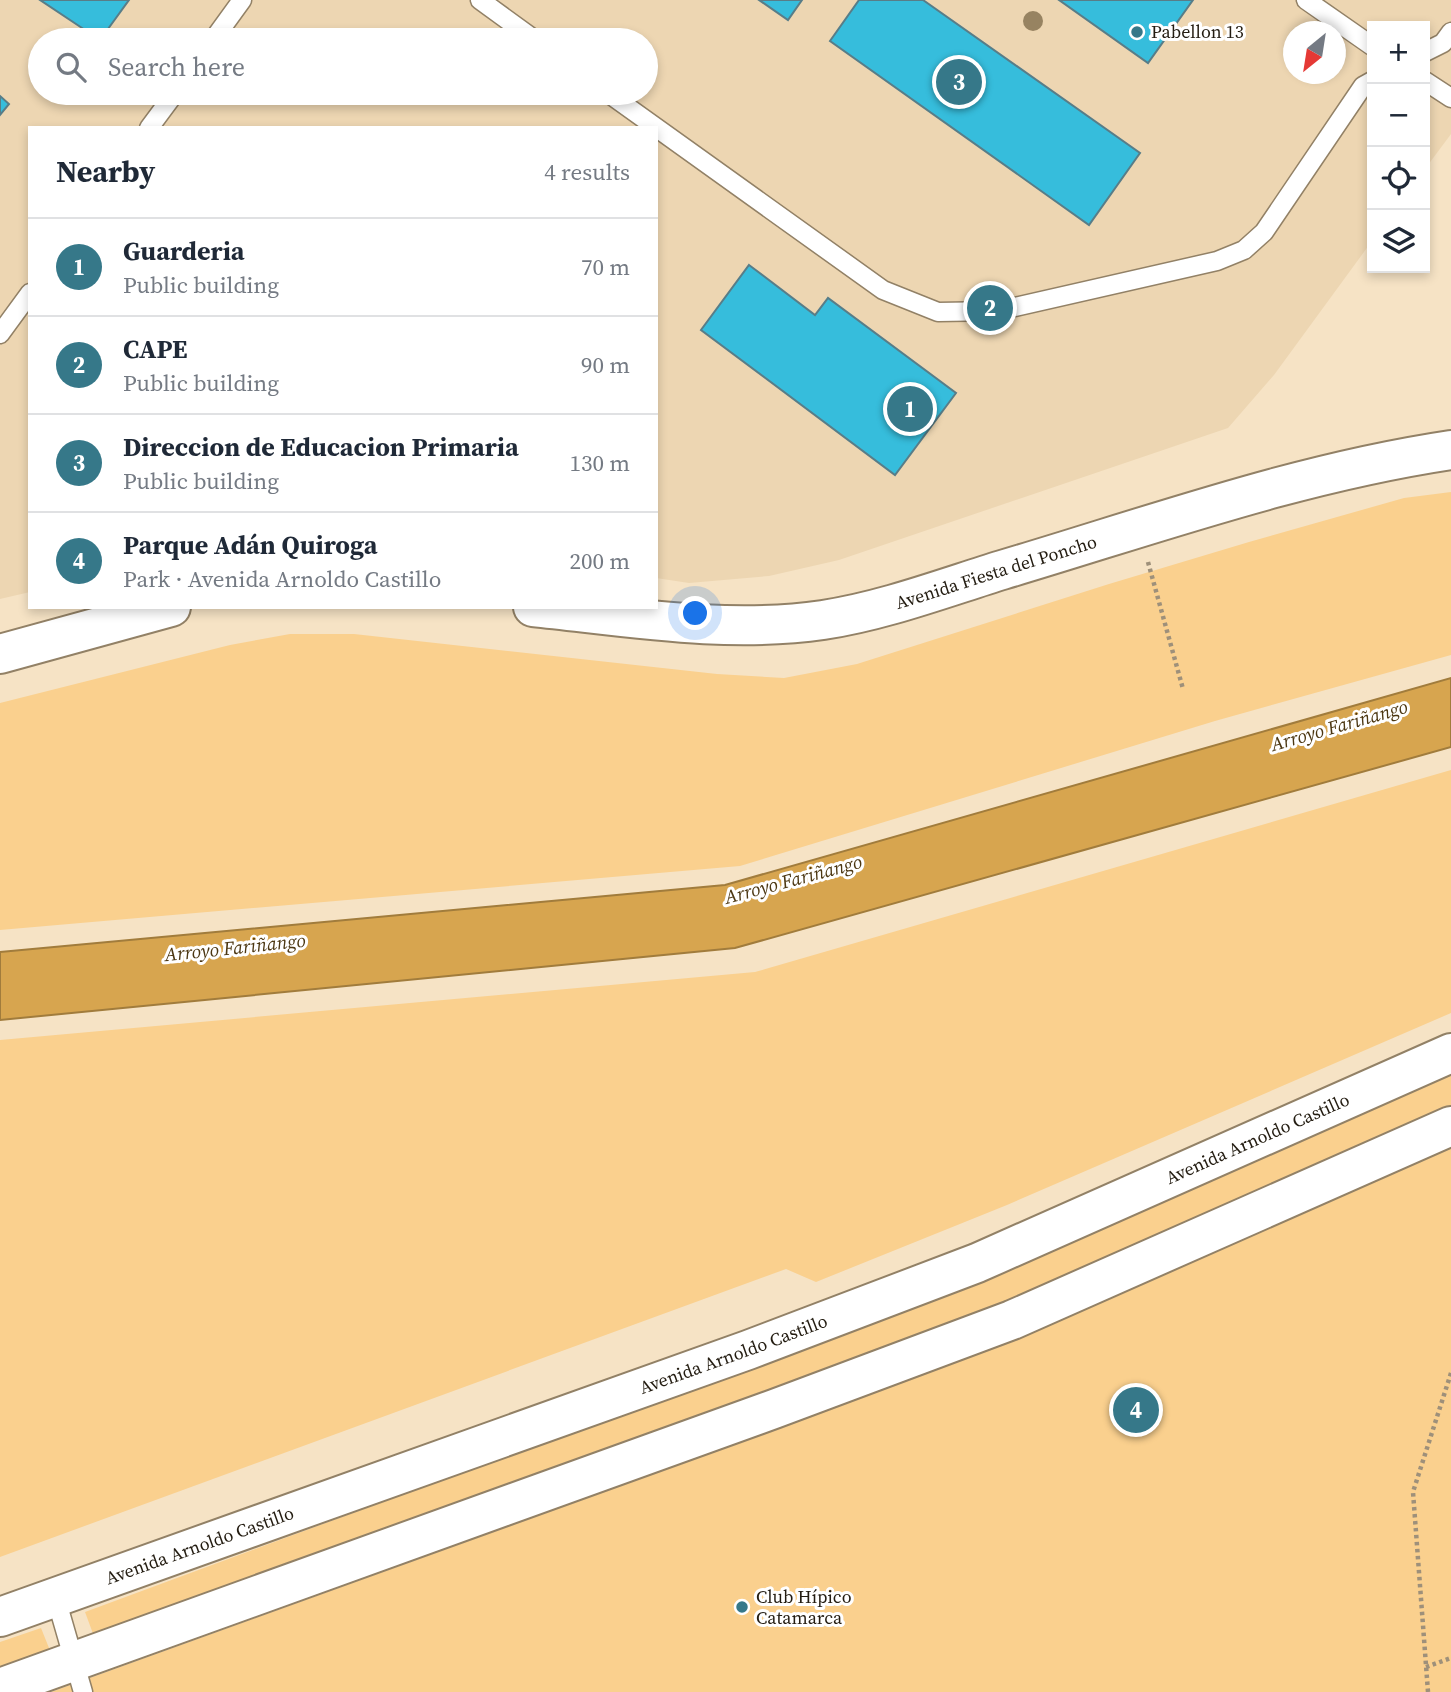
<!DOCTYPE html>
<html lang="en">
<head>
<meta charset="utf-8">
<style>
	:root { --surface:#fff; --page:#f6f6f7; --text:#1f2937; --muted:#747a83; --line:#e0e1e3; --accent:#367889 }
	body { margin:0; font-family:"Source Serif 4",serif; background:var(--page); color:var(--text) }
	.controls { position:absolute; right:21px; top:21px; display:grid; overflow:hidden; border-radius:0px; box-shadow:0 4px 10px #0003 }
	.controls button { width:63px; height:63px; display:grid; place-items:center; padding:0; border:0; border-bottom:2px solid var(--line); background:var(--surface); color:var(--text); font:35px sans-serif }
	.compass { position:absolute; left:1283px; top:21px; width:63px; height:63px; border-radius:50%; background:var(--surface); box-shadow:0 4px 10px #0003; rotate:210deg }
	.you { position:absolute; left:696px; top:614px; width:24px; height:24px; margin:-18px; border:5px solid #fff; border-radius:50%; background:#1a73e8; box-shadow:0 0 0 10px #1a73e833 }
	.badge { display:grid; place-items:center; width:46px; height:46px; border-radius:50%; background:var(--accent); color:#fff; font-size:23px; font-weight:700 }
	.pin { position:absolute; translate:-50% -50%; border:4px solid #fff; box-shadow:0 2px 7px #0006 }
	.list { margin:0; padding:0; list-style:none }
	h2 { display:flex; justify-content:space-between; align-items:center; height:91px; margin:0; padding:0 28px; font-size:30px }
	h2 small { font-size:23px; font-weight:400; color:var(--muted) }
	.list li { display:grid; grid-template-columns:46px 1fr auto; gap:21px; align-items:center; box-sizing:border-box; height:98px; padding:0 28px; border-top:2px solid var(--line) }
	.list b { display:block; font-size:26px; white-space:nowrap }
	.list p { margin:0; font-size:23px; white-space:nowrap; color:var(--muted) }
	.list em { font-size:23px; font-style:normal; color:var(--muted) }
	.icon { flex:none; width:38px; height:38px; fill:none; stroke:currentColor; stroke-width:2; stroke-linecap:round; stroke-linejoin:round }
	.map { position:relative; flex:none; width:1451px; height:1692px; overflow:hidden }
	.search { position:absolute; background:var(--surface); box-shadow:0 4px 10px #0003; left:28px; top:28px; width:630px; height:77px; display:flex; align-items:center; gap:18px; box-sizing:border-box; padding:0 24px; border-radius:38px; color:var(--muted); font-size:26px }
	.panel { position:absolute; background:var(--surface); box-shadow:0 4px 10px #0003; left:28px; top:126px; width:630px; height:483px; border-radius:0px }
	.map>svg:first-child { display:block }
	.built { fill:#edd6b2; fill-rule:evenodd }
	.green { fill:#fad08e }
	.water { fill:#d7a54f; stroke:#a17c3c; stroke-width:2 }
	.building { fill:#36bddc; stroke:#587d88; stroke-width:2 }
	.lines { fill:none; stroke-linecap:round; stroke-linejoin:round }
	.lane-casing { stroke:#928166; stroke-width:21 }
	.secondary-casing { stroke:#928166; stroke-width:42 }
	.path { stroke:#9e907a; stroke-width:4.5; stroke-dasharray:3.5 3.5; stroke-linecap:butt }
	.lane { stroke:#fff; stroke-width:18 }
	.secondary { stroke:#fff; stroke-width:38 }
	.tree { fill:#978361 }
	.poi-dot { fill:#367889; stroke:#fff; stroke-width:2.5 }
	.labels { text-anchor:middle; stroke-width:6; stroke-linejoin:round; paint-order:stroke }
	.poi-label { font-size:18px; fill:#231c11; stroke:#fff; text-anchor:start }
	.street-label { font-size:18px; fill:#231c11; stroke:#fff }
	.water-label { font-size:19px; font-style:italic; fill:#4c3712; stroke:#fff }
</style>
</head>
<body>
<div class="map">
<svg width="1451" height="1692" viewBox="0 0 1451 1692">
	<rect width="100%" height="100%" fill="#f6e3c5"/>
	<!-- built -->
	<path class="built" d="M0 0H1451V134L1425 169V26H1372V241L1274 375 1228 428 839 560 769 576 689 583 656 578V128H30V592L0 599ZM1294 32H1336V74H1294ZM40 40H646V93H40Z"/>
	<!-- green -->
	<g class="green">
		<path d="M1451 492V655L1215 721 740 866 0 930V703L230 645 290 634H354L717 674 784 678 857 664 1109 584 1249 542 1404 498Z"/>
		<path d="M1451 770V1013L1007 1205 816 1282 786 1269 0 1557V1040L755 972Z"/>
		<path d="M1451 1074V1107L939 1331 95 1639 85 1612 931 1299Z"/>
		<path d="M1451 1148V1692H51L620 1486 1021 1334Z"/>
		<path d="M41 1628 51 1653 0 1671V1642Z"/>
	</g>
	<!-- water -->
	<path class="water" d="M1451 678V747L735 948 0 1020V952L725 885Z"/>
	<!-- building -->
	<g class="building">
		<path d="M40 0H129L100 40Z"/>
		<path d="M759 0H802L788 20Z"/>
		<path d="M859 0H923L1140 153 1089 225 830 41Z"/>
		<path d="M1059 0H1193L1148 63Z"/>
		<path d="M0 96 9 104 0 115Z"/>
		<path d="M749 265 815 315 828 298 956 393 895 475 701 330Z"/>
	</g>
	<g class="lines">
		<defs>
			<g id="lane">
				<path d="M480 0 535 40"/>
				<path d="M1306 0 1372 46"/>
				<path d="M213 40 242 0"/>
				<path d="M1425 52 1443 43 1451 32"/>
				<path d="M1425 81 1451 98"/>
				<path d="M608 93 883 290 938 312 997 311 1217 261 1244 250 1264 232 1363 86 1372 81"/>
				<path d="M149 128 175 93"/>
				<path d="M0 334 30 293"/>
				<path d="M55 1595 83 1692"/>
			</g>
			<g id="secondary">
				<path id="s1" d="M533 607C629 617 727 634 823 620 883 611 944 588 1002 570 1150 526 1297 473 1451 450"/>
				<path d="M0 654 171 607"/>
				<path id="s2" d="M0 1617 748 1350 977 1263 1451 1053"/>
				<path d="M0 1688 774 1409 1012 1320 1451 1126"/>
			</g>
		</defs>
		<!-- lane casing -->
		<use href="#lane" class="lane-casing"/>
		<!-- secondary casing -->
		<use href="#secondary" class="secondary-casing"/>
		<!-- path -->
		<g class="path">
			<path d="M1148 562 1183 689"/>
			<path d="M1426 1667 1451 1658"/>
			<path d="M1428 1692 1413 1492 1451 1373"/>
		</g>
		<!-- lane -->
		<use href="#lane" class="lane"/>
		<!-- secondary -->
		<use href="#secondary" class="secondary"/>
	</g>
	<!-- trees -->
	<circle class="tree" cx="1033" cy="21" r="10"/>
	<!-- markers -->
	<g class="poi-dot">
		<circle cx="1137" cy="32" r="7"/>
		<circle cx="742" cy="1607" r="7"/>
	</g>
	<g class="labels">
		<!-- poi labels -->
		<g class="poi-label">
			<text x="1151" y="38">Pabellon 13</text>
			<text x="756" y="1603">Club Hípico<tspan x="756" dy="21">Catamarca</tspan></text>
		</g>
		<!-- street labels -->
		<g class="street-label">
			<text dy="6" stroke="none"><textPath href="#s1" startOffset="471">Avenida Fiesta del Poncho</textPath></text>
			<text dy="6" stroke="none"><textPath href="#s2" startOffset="1346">Avenida Arnoldo Castillo</textPath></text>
			<text dy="6" stroke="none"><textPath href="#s2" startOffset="779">Avenida Arnoldo Castillo</textPath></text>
			<text dy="6" stroke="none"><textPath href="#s2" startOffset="212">Avenida Arnoldo Castillo</textPath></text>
		</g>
		<!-- water labels -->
		<g class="water-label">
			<text transform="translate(1339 725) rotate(-16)" y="7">Arroyo Fariñango</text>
			<text transform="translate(793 879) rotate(-15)" y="7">Arroyo Fariñango</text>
			<text transform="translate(235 947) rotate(-6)" y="7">Arroyo Fariñango</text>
		</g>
	</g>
</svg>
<div class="controls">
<button>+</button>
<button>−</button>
<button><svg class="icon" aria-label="locate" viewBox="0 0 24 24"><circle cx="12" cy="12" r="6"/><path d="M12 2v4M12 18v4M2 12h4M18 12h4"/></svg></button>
<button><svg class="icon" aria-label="layers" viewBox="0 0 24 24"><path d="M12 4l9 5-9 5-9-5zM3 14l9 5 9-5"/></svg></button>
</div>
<svg class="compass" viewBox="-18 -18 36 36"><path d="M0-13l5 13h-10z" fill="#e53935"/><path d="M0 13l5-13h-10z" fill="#747a83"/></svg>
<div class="you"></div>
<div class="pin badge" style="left:910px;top:409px">1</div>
<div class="pin badge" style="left:990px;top:308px">2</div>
<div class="pin badge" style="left:959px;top:82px">3</div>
<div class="pin badge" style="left:1136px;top:1410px">4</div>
<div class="search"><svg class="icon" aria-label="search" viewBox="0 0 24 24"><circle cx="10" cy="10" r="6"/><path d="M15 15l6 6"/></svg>Search here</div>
<section class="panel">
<h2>Nearby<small>4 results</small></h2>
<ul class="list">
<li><span class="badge">1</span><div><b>Guarderia</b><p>Public building</p></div><em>70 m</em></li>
<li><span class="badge">2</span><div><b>CAPE</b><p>Public building</p></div><em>90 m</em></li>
<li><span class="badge">3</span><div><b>Direccion de Educacion Primaria</b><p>Public building</p></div><em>130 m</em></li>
<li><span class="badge">4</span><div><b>Parque Adán Quiroga</b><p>Park · Avenida Arnoldo Castillo</p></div><em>200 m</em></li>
</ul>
</section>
</div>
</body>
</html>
